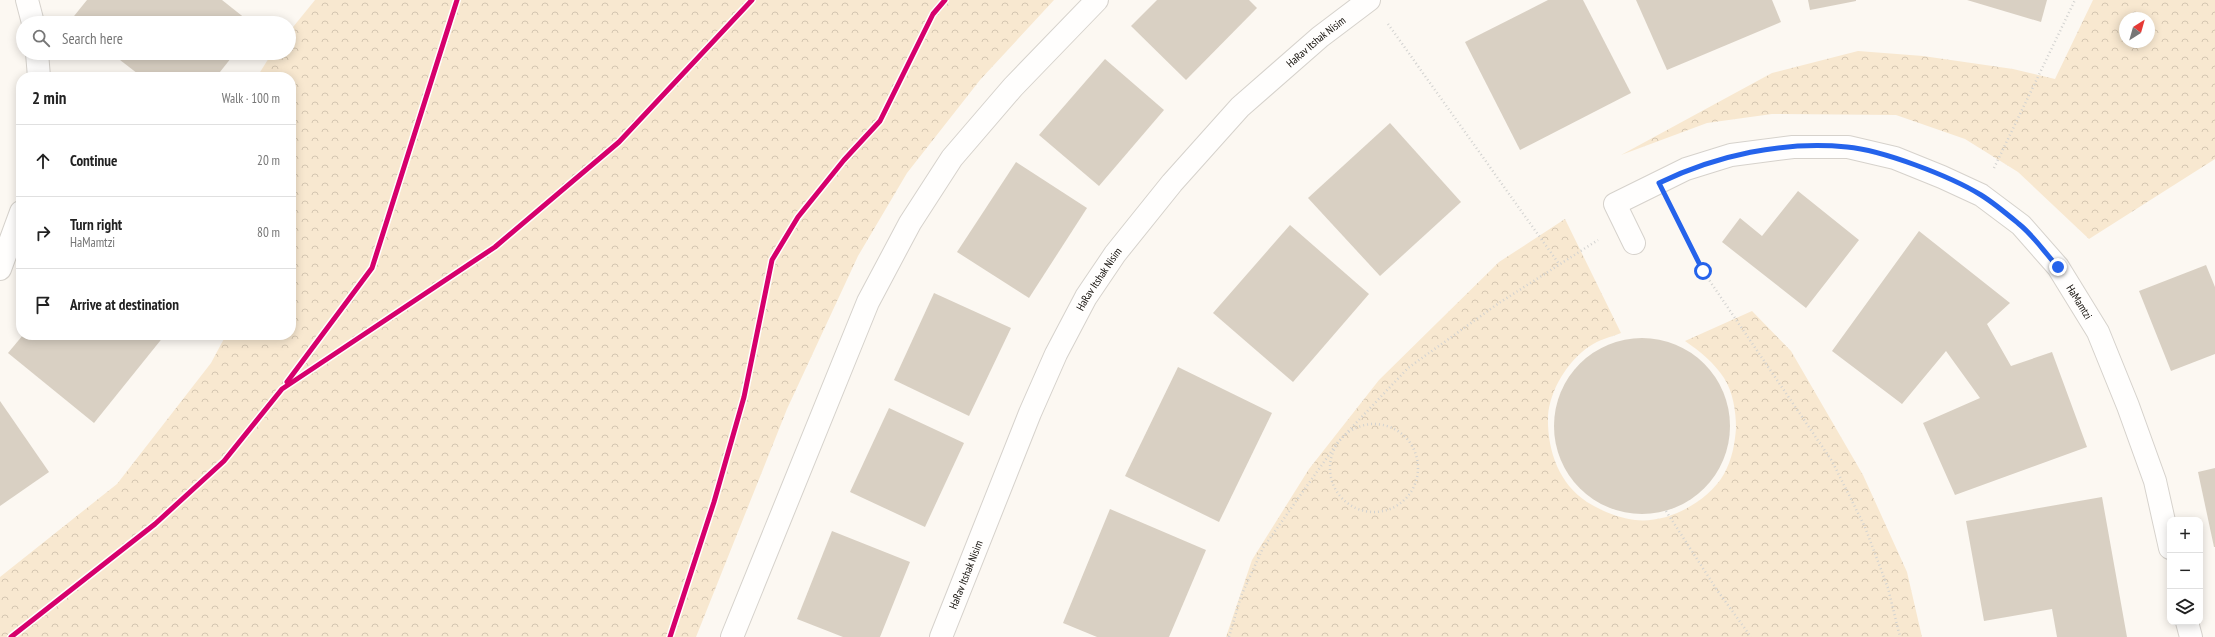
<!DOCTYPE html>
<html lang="en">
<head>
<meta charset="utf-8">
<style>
	:root { --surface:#fff; --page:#f2f2f2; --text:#222; --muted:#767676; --line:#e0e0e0 }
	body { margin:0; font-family:"PT Sans Narrow",sans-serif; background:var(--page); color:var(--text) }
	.controls { position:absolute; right:12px; bottom:12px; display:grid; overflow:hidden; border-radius:8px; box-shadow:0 2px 10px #0003 }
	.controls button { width:36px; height:36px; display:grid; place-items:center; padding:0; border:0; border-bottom:1px solid var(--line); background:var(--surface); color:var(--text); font:20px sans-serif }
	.compass { position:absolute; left:2119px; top:12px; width:36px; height:36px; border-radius:50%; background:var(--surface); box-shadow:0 2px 10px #0003; rotate:37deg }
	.stop { position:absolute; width:12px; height:12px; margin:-9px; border:3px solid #2563eb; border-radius:50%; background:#fff }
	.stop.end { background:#2563eb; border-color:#fff; box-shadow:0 1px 4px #0008 }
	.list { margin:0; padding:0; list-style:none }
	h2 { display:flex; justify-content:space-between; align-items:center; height:52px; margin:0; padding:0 16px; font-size:17px }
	h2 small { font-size:13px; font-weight:400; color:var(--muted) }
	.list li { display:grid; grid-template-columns:26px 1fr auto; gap:12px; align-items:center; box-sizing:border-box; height:72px; padding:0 16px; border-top:1px solid var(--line) }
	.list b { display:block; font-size:15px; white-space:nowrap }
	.list p { margin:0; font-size:13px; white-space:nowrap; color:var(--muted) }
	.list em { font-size:13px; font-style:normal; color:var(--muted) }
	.icon { flex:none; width:22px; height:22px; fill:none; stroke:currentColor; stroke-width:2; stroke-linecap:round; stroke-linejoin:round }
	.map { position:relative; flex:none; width:2215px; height:637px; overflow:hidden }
	.search { position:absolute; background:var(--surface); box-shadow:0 2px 10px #0003; left:16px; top:16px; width:280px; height:44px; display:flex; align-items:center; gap:10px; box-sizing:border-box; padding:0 14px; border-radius:22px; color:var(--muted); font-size:15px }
	.panel { position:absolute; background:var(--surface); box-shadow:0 2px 10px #0003; left:16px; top:72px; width:280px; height:268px; border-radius:16px }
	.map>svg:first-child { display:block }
	.forest { fill:url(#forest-crowns); fill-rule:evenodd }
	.building { fill:#d9d0c3 }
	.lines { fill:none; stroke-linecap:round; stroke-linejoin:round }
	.minor-casing { stroke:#d6d2cc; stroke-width:24 }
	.path { stroke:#d2d2d0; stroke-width:2.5; stroke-dasharray:1 3; stroke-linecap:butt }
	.minor { stroke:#fffefd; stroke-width:22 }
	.cycleway-casing { stroke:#fff; stroke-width:8 }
	.cycleway { stroke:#d6006c; stroke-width:5 }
	.route { stroke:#2563eb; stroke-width:5 }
	.labels { text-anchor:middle; stroke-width:4; stroke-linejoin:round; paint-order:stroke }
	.street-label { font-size:11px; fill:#110d08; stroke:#fff }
</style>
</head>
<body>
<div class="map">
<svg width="2215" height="637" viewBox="0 0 2215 637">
	<defs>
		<pattern id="forest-crowns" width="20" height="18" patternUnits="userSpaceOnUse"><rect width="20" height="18" fill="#f8e8d0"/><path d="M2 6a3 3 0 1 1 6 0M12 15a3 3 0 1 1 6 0" fill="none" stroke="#d4c6b1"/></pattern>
	</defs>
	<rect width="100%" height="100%" fill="#fcf8f2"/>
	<!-- forest -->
	<g class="forest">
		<path d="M315 0H1054L980 80 907 173 858 256 787 409 696 637H0V577L117 484 211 363 226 335H291V77H257L272 53H289V32Z"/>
		<path d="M2093 0H2215V159L2089 239 2018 172 1965 139 1896 115 1772 114 1707 123 1621 155 1772 73 1858 51 1923 56 2013 69 2055 79ZM2125 18H2149V42H2125Z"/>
		<path d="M1565 219 1621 333C1611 337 1598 340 1590 346 1568 360 1550 390 1548 416 1547 449 1558 483 1587 502 1602 511 1618 518 1635 520 1667 524 1708 502 1724 474 1732 460 1735 443 1736 428 1736 411 1733 392 1724 378 1714 363 1701 352 1685 341L1752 311 1791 351 1863 475 1907 572 1922 637H1226L1252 560 1309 469 1379 380 1499 262Z"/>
	</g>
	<!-- building -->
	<g class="building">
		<path d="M87 0H222L251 23H73L70 21Z"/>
		<path d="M1157 0H1249L1257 8 1186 80 1131 26Z"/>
		<path d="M1548 0H1583L1631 93 1520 150 1465 42Z"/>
		<path d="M1636 0H1772L1781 22 1667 70Z"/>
		<path d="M1808 0H1856V1L1810 10Z"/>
		<path d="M1967 0H2047L2041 22Z"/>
		<path d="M111 53H235L216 77H142Z"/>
		<path d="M1105 59 1164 110 1099 186 1039 135Z"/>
		<path d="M1390 123 1461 202 1380 276 1308 198Z"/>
		<path d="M1016 162 1087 208 1029 298 957 252Z"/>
		<path d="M1798 191 1859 240 1806 308 1722 242 1740 218 1762 236Z"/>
		<path d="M1290 225 1369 294 1293 382 1213 313Z"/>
		<path d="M1919 231 2010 303 1987 324 2011 366 2052 352 2087 447 1955 495 1923 423 1980 398 1946 351 1902 404 1832 351Z"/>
		<path d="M2206 265 2215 287V354L2171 371 2139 291Z"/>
		<path d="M934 293 1011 328 969 416 894 380Z"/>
		<path d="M23 335H163L164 336 94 423 8 353Z"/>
		<circle cx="1642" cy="426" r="88"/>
		<path d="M1178 367 1272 413 1219 522 1125 476Z"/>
		<path d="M0 401 49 472 0 506Z"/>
		<path d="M889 408 964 443 925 527 850 492Z"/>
		<path d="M2215 468V547H2214L2198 472Z"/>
		<path d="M2102 497 2127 637H2057L2052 609 1984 621 1966 521Z"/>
		<path d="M1110 509 1206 550 1169 637H1097L1063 623Z"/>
		<path d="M832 531 910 562 880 637H843L797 619Z"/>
	</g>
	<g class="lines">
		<defs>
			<g id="minor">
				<path d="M27 0 33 23"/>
				<path d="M37 53 39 77"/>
				<path id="s1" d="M1634 243 1615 204 1686 169 1731 155 1793 147H1848L1895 158 1942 177 1981 195 2021 225 2058 267 2098 332 2128 406 2155 481 2170 548"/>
				<path d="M0 269 21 212"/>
				<path d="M2187 622 2191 637"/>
				<path d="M732 637 868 302 910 223 952 158 1013 87 1097 0"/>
				<path id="s2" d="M941 637 1030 413 1056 354 1086 297 1115 254 1172 183 1240 107 1320 37 1369 0"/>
			</g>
		</defs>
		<!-- minor casing -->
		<use href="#minor" class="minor-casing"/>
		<!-- path -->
		<g class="path">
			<path d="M1388 24 1559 264"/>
			<path d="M1994 168 2075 0"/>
			<path d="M1672 210 1703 271 1832 461 1865 527 1888 588 1900 637"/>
			<circle cx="1374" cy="468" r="44"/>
			<path d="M1666 511 1717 590 1751 637"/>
			<path d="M1229 637 1241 596 1263 548 1338 442 1408 368 1499 303 1598 240"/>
		</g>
		<!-- minor -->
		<use href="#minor" class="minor"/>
		<defs>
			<g id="cycleway">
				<path d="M287 382 372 268 457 0"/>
				<path d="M11 637 155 524 224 461 282 389 495 247 619 142 752 0"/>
				<path d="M670 637 714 502 744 397 772 260 798 217 844 160 880 121 933 14 945 0"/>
			</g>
		</defs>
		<!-- cycleway casing -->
		<use href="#cycleway" class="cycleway-casing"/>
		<!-- cycleway -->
		<use href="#cycleway" class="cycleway"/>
	</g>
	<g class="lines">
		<!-- route -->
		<path class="route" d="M1703 271 1659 183C1717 155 1782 141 1847 147 1882 150 1950 176 1981 195 1994 203 2007 214 2019 224 2034 236 2045 253 2058 267"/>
	</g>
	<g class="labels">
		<!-- street labels -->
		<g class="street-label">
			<text dy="4" stroke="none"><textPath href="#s2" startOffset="715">HaRav Itshak Nisim</textPath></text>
			<text dy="4" stroke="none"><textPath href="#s2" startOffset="392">HaRav Itshak Nisim</textPath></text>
			<text dy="4" stroke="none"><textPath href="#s1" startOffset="576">HaMamtzi</textPath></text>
			<text dy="4" stroke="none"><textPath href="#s2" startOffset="67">HaRav Itshak Nisim</textPath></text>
		</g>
	</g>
</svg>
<div class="controls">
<button>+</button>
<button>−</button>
<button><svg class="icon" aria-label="layers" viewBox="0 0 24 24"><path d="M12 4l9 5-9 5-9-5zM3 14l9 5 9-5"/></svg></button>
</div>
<svg class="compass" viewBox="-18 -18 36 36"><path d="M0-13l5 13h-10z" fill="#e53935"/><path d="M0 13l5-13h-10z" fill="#767676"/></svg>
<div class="stop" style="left:1703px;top:271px"></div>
<div class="stop end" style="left:2058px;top:267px"></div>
<div class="search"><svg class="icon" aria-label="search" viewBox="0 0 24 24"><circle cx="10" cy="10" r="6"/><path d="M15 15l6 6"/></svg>Search here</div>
<section class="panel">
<h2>2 min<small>Walk · 100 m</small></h2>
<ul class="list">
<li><svg class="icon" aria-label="ahead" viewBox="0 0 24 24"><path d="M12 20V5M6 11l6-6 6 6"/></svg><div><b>Continue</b></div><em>20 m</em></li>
<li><svg class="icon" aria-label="right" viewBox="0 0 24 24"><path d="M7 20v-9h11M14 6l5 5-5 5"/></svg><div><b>Turn right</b><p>HaMamtzi</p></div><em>80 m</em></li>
<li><svg class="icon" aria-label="arrive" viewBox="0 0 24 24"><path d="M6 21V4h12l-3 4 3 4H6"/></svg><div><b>Arrive at destination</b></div></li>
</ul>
</section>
</div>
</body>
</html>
